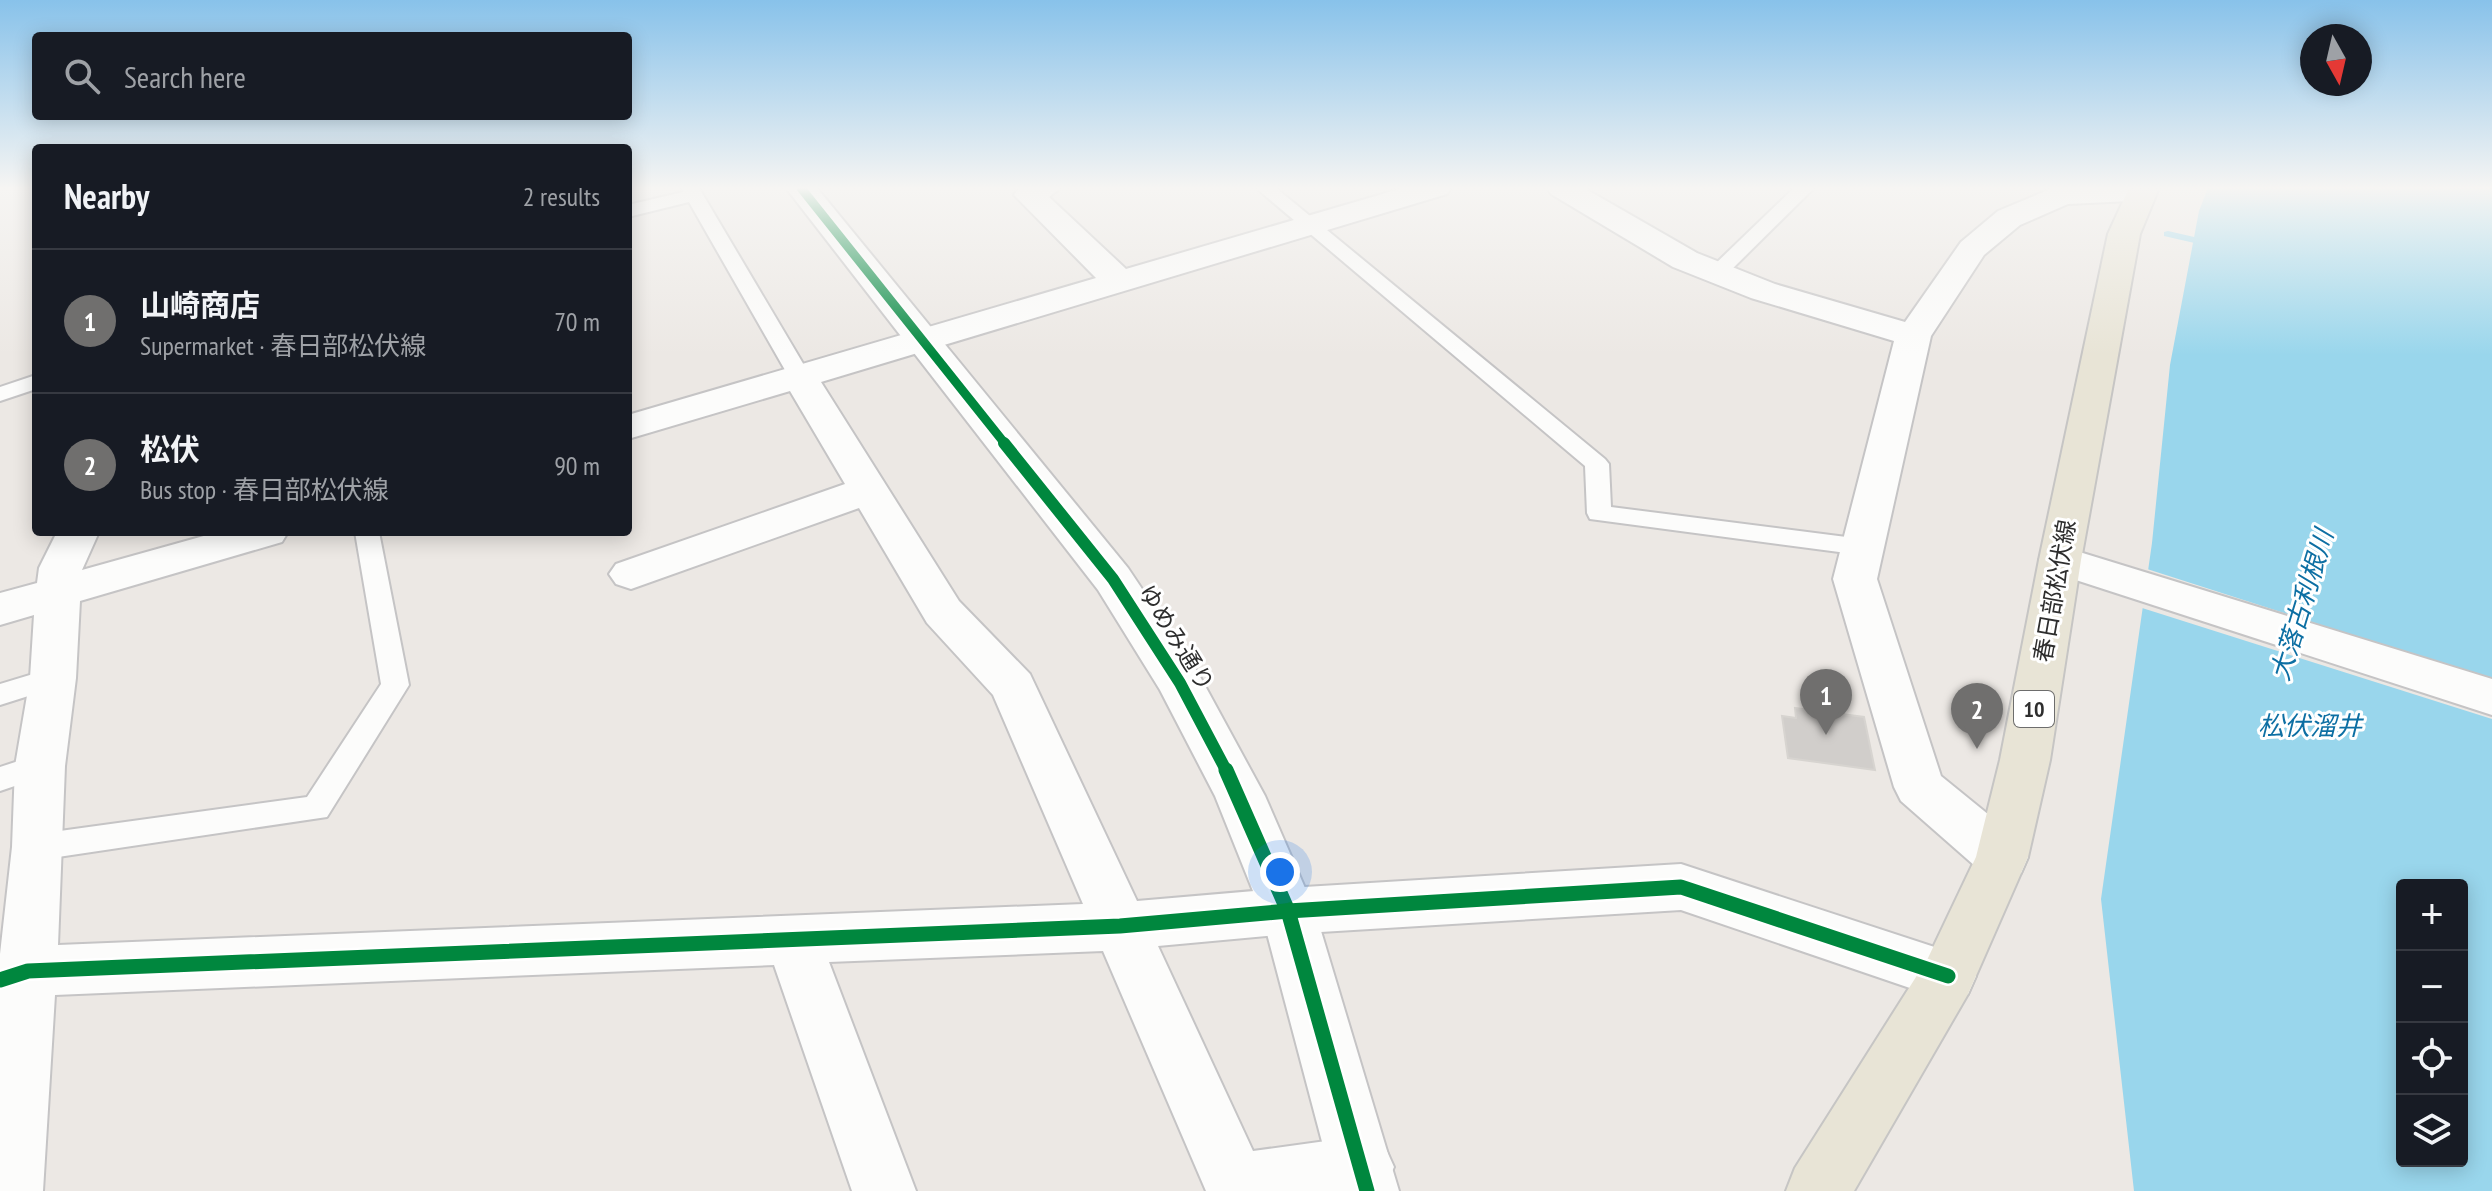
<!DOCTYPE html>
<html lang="en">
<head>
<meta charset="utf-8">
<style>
	:root { --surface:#171b24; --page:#242831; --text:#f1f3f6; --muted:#9ea1a6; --line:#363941; --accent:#706f6e }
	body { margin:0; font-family:"PT Sans Narrow","Noto Sans JP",sans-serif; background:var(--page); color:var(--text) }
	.controls { position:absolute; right:24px; bottom:24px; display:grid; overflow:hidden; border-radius:8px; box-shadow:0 4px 20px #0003 }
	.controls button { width:72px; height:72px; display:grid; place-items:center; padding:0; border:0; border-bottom:2px solid var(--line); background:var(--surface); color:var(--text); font:40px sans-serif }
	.compass { position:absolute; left:2300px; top:24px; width:72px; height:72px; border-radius:50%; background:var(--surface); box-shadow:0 4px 20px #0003; rotate:172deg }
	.you { position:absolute; left:1280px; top:872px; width:28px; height:28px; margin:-20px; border:6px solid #fff; border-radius:50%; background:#1a73e8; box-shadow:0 0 0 12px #1a73e833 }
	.badge { display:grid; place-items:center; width:52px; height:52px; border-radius:50%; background:var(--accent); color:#fff; font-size:26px; font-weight:700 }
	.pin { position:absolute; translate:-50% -66px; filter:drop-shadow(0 2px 4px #0008) }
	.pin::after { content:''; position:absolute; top:42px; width:28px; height:24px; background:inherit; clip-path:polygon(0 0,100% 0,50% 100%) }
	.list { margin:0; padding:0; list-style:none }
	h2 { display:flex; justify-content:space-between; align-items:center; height:104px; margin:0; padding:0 32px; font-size:34px }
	h2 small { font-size:26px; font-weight:400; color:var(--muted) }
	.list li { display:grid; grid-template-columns:52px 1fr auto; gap:24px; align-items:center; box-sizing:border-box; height:144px; padding:0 32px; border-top:2px solid var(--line) }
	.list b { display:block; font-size:30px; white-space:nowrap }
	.list p { margin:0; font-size:26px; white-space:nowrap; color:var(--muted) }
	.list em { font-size:26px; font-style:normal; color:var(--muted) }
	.icon { flex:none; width:44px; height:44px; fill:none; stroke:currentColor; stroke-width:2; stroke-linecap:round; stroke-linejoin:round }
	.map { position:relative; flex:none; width:2492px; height:1191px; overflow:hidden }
	.search { position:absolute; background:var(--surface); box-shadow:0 4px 20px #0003; left:32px; top:32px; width:600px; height:88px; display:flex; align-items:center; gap:20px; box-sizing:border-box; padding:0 28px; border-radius:8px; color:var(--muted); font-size:30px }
	.panel { position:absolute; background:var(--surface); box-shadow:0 4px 20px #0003; left:32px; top:144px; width:600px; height:392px; border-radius:8px }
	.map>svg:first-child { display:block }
	.water { fill:#99d6ec; fill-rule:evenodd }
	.pier { fill:#ece8e4 }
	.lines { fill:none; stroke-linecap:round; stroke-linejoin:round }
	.stream { fill:#99d6ec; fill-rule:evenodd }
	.building { fill:#d1cecb; stroke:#d7d4d0; stroke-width:2 }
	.lane-casing { stroke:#c5c4c5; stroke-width:4 }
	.street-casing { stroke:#c5c4c5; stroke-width:4 }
	.secondary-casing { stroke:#c5c4c5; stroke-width:4 }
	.primary-casing { stroke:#c6c5c4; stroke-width:4 }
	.lane { fill:#fcfcfb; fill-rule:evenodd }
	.street { fill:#fcfcfb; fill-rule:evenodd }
	.secondary { fill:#fcfcfb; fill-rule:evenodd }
	.primary { fill:#e8e4d6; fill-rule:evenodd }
	.cycleway-far2-casing { stroke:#fff; stroke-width:13 }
	.cycleway-far1-casing { stroke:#fff; stroke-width:17 }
	.cycleway-casing { stroke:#fff; stroke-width:20 }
	.cycleway-far2 { stroke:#00873e; stroke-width:9 }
	.cycleway-far1 { stroke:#00873e; stroke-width:12 }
	.cycleway { stroke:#00873e; stroke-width:15 }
	.labels { text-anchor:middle; stroke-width:6; stroke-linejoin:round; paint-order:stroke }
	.shield { fill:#fff; stroke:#6d6d6d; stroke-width:2 }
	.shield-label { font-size:22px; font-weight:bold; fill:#2e2e2e }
	.street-label { font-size:24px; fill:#2e2e2e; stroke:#fff }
	.water-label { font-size:26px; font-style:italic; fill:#0d6fa3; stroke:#fff }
</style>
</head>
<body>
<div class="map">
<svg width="2492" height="1191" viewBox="0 0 2492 1191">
	<rect width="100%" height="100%" fill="#ece8e4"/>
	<!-- water -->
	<path class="water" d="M2208 188H2492V1191H2134L2101 899 2152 543 2170 365 2199 211ZM2402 885H2462V1161H2402Z"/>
	<!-- pier -->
	<path class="pier" d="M2144 568 2492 680V719L2139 607Z"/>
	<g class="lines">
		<!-- stream -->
		<path class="stream" d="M2168 231 2216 242 2217 244 2212 247 2164 236V232Z"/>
	</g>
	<!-- building -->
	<path class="building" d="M1795 708 1864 717 1875 770 1788 758 1782 716 1796 718Z"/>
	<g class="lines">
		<defs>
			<g id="lane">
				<path d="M681 188H699L811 377 808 382H792L789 377 689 202 628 217V205L683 192Z"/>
				<path d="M1256 188H1276L1605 459 1609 464 1611 507 1862 539 1871 541 1875 547 1871 553 1862 555 1590 519 1587 513 1585 466Z"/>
				<path d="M1794 188H1814L1725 276H1711L1708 272 1711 268Z"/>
				<path d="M36 375V389L0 401V387Z"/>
				<path d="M355 532H379L409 685 327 817 38 860 27 856 23 847 27 838 38 834 307 797 381 684Z"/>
				<path d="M53 668 63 671 67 678 63 685 0 705V684Z"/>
				<path d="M40 754 50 758 55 766 50 774 0 791V767Z"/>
			</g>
			<g id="street">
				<path d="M1060 188 1049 197 1126 269 1403 188H1451L1447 194 821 382 959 601 1030 674 1137 901 1288 888 1681 864 1968 958 1976 976 1968 994 1948 1001 1681 910 1288 934 1158 946 1253 1151 1362 1136 1384 1145 1394 1167 1384 1189 1380 1191H1206L1103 951 829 962 916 1191H852L774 965 55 995 43 1191H0V954L12 847 15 766 30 678 34 615 0 625V593L37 583 39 568 57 532H99L82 570 218 532H288L282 542 80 601 76 678 65 766 58 945 1083 904 993 695 927 623 859 508 631 589 616 584 609 574 616 564 845 484 790 391 628 439V415L1096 278 1014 195 1019 188Z"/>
				<path d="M1547 188H1584L1697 253 1775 284 1905 322 1961 242 1998 211 2053 188H2151L2155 194 2151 200 2068 204 2020 225 1984 255 1931 336 1877 579 1941 776 2021 841 2028 857 2021 873 2002 879 1983 873 1901 801 1894 787 1833 579 1894 341 1751 298 1673 267 1551 194Z"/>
			</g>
			<g id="secondary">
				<path d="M786 188H817L1128 568 1197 671 1265 796 1315 911 1399 1191H1335L1261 911 1215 796 1160 690 1098 590Z"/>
				<path d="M2060 546 2492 679V715L2045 570 2039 560 2045 550Z"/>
			</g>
			<path id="primary" d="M2129 188H2159L2140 234 2081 560 2050 760 2028 857 1968 994 1854 1191H1786L1795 1168 1928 958 1976 857 2000 760 2039 560 2108 234Z"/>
		</defs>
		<!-- lane casing -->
		<use href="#lane" class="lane-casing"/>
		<!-- street casing -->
		<use href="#street" class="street-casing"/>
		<!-- secondary casing -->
		<use href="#secondary" class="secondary-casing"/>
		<!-- primary casing -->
		<use href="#primary" class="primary-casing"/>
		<!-- lane -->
		<use href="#lane" class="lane"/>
		<!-- street -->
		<use href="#street" class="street"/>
		<!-- secondary -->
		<use href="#secondary" class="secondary"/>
		<!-- primary -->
		<use href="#primary" class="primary"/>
		<defs>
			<path id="cycleway-far2" d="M801 188 1006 445"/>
			<path id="cycleway-far1" d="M1004 443 1113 579 1180 683 1227 772"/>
			<g id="cycleway">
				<path d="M1226 770 1288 911 1367 1191"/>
				<path d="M0 980 28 971 1120 926 1288 911 1681 887 1948 976"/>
			</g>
		</defs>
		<!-- cycleway-far2 casing -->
		<use href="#cycleway-far2" class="cycleway-far2-casing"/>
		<!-- cycleway-far1 casing -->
		<use href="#cycleway-far1" class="cycleway-far1-casing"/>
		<!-- cycleway casing -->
		<use href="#cycleway" class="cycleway-casing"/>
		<!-- cycleway-far2 -->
		<use href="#cycleway-far2" class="cycleway-far2"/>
		<!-- cycleway-far1 -->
		<use href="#cycleway-far1" class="cycleway-far1"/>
		<!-- cycleway -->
		<use href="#cycleway" class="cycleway"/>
	</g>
	<!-- sky -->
	<linearGradient id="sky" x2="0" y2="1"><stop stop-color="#88c2ea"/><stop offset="0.53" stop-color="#f6f5f3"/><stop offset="1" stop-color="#f6f5f3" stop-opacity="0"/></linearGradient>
	<rect width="2492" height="355" fill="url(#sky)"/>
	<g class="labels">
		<!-- shield labels -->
		<rect class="shield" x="2014" y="691" width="40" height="36" rx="6"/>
		<g class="shield-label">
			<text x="2034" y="717">10</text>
		</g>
		<!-- street labels -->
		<g class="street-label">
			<text transform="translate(2055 591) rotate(-80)" y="8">春日部松伏線</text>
			<text transform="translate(1176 638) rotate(58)" y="8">ゆめみ通り</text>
		</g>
		<!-- water labels -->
		<g class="water-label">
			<text transform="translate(2302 605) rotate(-73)" y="9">大落古利根川</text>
			<text x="2310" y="735">松伏溜井</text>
		</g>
	</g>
</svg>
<div class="controls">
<button>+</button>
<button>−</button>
<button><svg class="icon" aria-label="locate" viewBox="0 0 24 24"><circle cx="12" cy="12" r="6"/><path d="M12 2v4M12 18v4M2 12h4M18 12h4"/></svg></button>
<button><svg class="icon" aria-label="layers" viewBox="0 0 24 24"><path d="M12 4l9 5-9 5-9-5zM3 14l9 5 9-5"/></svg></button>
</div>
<svg class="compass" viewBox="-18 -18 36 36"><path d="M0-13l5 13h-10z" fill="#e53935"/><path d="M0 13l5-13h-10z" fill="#9ea1a6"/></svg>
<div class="you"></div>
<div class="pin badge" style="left:1826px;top:735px">1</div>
<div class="pin badge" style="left:1977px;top:749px">2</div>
<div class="search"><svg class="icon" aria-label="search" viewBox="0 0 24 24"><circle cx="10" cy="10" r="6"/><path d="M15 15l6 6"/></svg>Search here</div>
<section class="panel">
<h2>Nearby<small>2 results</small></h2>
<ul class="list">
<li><span class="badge">1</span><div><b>山崎商店</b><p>Supermarket · 春日部松伏線</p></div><em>70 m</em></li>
<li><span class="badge">2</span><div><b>松伏</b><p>Bus stop · 春日部松伏線</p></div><em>90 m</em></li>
</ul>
</section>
</div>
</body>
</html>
